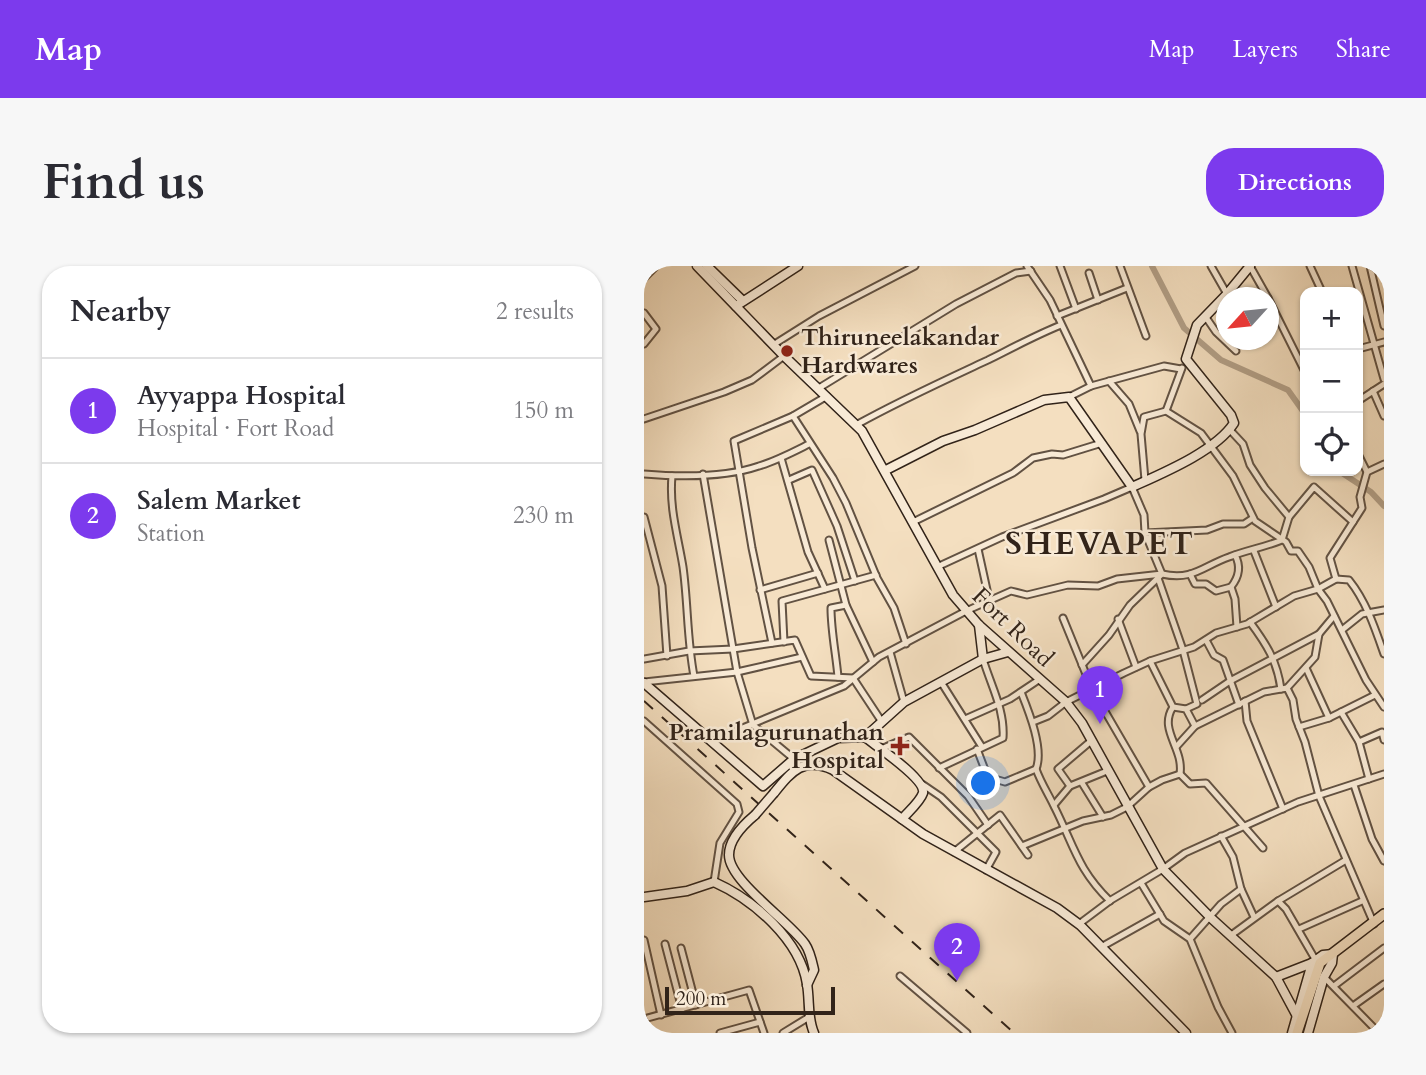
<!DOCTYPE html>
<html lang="en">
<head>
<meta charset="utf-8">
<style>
	:root { --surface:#fff; --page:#f7f7f7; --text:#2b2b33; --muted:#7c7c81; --line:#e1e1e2; --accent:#7c3aed }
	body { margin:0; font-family:Cardo,serif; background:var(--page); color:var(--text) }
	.controls { position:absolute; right:21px; top:21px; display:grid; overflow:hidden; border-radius:14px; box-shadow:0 2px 5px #0004 }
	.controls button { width:63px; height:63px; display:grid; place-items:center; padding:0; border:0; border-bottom:2px solid var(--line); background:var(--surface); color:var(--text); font:35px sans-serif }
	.compass { position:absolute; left:572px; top:21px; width:63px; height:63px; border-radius:50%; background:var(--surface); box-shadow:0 2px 5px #0004; rotate:243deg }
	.scale { position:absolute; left:21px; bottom:18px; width:170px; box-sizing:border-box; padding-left:7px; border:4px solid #312319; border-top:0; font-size:19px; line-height:24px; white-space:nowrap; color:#312319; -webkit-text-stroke:5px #f8ead6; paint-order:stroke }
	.you { position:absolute; left:340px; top:518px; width:24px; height:24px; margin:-18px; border:5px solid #fff; border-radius:50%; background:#1a73e8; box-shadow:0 0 0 10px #1a73e833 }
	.badge { display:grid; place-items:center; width:46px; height:46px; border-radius:50%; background:var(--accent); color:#fff; font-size:23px; font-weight:700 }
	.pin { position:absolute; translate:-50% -58px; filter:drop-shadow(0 2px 4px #0008) }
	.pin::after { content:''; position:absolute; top:37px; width:24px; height:21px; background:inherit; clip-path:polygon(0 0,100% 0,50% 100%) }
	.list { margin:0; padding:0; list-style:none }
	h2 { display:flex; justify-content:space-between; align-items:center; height:91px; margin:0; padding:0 28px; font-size:30px }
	h2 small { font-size:23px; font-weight:400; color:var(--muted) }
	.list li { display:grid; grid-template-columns:46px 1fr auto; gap:21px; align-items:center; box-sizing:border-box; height:105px; padding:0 28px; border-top:2px solid var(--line) }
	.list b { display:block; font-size:26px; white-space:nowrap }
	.list p { margin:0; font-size:23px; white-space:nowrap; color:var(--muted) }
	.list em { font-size:23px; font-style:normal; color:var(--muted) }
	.icon { flex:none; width:38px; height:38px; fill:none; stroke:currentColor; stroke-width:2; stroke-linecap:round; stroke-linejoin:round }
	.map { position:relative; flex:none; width:740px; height:767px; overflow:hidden; border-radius:28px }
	header { display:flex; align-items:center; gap:42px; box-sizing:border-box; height:98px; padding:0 35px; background:var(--accent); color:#fff }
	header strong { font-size:33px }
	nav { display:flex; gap:38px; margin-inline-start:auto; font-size:24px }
	.intro { display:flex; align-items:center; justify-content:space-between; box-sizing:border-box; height:168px; padding:0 42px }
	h1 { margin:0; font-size:49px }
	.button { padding:18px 32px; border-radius:28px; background:var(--accent); color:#fff; font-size:24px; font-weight:700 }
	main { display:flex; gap:42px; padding:0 42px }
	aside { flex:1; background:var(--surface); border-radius:28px; box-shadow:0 2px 5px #0004 }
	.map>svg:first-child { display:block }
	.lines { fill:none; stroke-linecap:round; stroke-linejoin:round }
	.canal { stroke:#b29f87; stroke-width:6 }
	.street-casing { stroke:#625243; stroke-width:9 }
	.secondary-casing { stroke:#312319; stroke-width:11 }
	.primary-casing { stroke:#312319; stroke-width:12 }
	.street { stroke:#f8ead6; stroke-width:5 }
	.secondary { stroke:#f8ead6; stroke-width:8 }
	.primary { stroke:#f4dfc0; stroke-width:9 }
	.rail { stroke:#312319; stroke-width:2; stroke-dasharray:12 12; stroke-linecap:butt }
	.secondary-bridge-casing { stroke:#312319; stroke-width:11; stroke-linecap:butt }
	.secondary-bridge { stroke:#f8ead6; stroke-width:8 }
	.poi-dot { fill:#8f2418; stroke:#f8ead6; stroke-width:2.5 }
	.labels { text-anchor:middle; stroke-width:5; stroke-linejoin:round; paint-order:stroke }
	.poi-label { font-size:24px; font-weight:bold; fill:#312319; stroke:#f8ead6; text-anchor:start }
	.street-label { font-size:24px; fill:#312319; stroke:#f8ead6 }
	.district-label { font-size:32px; font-weight:bold; letter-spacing:2px; fill:#312319; stroke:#f8ead6 }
</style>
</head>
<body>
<header>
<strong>Map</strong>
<nav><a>Map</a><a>Layers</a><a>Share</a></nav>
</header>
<div class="intro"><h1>Find us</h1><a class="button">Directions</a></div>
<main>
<aside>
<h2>Nearby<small>2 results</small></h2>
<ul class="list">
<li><span class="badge">1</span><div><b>Ayyappa Hospital</b><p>Hospital · Fort Road</p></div><em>150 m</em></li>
<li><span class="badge">2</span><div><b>Salem Market</b><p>Station</p></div><em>230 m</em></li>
</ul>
</aside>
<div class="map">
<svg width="740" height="767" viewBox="0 0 740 767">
	<rect width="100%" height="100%" fill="#f4dfc0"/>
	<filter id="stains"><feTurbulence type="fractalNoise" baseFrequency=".00286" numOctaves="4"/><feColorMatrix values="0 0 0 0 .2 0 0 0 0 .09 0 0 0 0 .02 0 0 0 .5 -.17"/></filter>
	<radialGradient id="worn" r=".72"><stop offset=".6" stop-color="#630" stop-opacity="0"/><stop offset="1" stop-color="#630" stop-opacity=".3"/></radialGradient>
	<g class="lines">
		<!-- canal -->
		<g class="canal">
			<path d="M508 0 540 62 577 94 644 124 661 148"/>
			<path d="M695 205 727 226 740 240"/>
		</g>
		<defs>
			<g id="street">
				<path d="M383 0 406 34 447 120 425 131"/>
				<path d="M416 0 432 43"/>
				<path d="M476 0 502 70"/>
				<path d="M567 0 583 28"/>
				<path d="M606 0 624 32"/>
				<path d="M666 0 678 26"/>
				<path d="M708 0 740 113"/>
				<path d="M726 0 740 60"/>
				<path d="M445 7 454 34"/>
				<path d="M0 12 12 0"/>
				<path d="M624 32 661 106"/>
				<path d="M0 47 12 63 0 78"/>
				<path d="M413 50 483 22"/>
				<path d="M561 50 572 66 592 85"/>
				<path d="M129 79 175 50 271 0"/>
				<path d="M714 83 740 76"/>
				<path d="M465 115 485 138 496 165"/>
				<path d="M447 120 520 100 537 103"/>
				<path d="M175 122 312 38 372 7 387 5"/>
				<path d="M729 125 740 150"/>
				<path d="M183 130 149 150 189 212 202 237 233 312 250 342 262 378"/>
				<path d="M714 135 740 118"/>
				<path d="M522 145 538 102"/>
				<path d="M0 153 80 126 108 114 140 90"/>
				<path d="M212 159C255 135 299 115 344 94 368 82 392 69 417 59"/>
				<path d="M586 164 599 178 606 199 621 222 645 251"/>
				<path d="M714 188 723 206"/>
				<path d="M137 192 164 286 181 323"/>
				<path d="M0 208C36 211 80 212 115 200 132 195 149 186 165 178"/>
				<path d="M59 208 93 406 109 459 150 493"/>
				<path d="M28 210C25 242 34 270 39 301 44 337 43 374 50 410"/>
				<path d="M145 214 168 204 193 260 211 315"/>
				<path d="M501 214 497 168 500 151 522 145 557 167 589 210 611 255 642 276 647 285H654L665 301 674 323 683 335 722 414 740 441"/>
				<path d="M0 251 18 320 23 390"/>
				<path d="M269 256 369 207 389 192 408 188 419 189 458 177"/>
				<path d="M185 274 202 339 229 396"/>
				<path d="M334 283 345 333"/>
				<path d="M610 285 632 341"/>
				<path d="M591 289C597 300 595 311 587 321L591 333 593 361"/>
				<path d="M293 301 358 271 460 233 488 221 500 249 501 267"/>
				<path d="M546 308 551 318H562L572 325 587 321"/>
				<path d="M514 312 539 384 553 438 542 443"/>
				<path d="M692 313 705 314C722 335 731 362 740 388"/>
				<path d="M116 324 174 307"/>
				<path d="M419 352 448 423 505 521 518 514 536 508 546 518 562 517 619 582"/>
				<path d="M474 353 492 401"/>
				<path d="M606 356C623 379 633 395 637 423"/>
				<path d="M698 364 718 348 740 344"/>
				<path d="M562 374 570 389 579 394 595 439"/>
				<path d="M140 376 138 335 232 309"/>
				<path d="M128 377 108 282 90 175 149 150"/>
				<path d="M246 386 260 436"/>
				<path d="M0 393 45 385 89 383 151 374 167 410 209 412 238 456"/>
				<path d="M506 395 529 441 542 443 551 460 620 426 643 422 649 434 652 453 661 476 675 530 730 658"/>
				<path d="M438 399 465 369 486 339 518 308C549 315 559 300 585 291 603 284 621 281 638 274L645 251 670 221 709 256"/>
				<path d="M662 402 685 452 731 429"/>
				<path d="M194 411C192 388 187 365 187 342L202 339"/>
				<path d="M0 416 93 406 158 391"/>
				<path d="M297 416 338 481"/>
				<path d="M643 422 671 391 675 368 690 350"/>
				<path d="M377 426C385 446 400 483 392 503 397 517 405 529 411 542 430 580 434 604 466 635"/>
				<path d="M558 434 586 415 675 368"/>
				<path d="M601 435 603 455 639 543"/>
				<path d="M529 441C514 464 540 482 536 508"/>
				<path d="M697 446 715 476 725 513"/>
				<path d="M321 453 366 433 396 413"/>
				<path d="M0 455 93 538 95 546 76 577 70 616"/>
				<path d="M389 456 404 450 422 436 480 407 506 395 550 381 572 367 603 358 650 330 674 323 692 313 686 292 718 242 716 231 723 206 740 198"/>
				<path d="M655 461 685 452"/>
				<path d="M67 475 200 420 235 391 322 345 367 325 383 329 424 319 454 320 473 313 518 308 501 267 563 264 579 258H600L609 252"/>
				<path d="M715 476 738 466 740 474"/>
				<path d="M532 481 551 460"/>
				<path d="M237 483 265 471 324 530 344 559"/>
				<path d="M333 483 346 517"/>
				<path d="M295 502 359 472C361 444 347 420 339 393"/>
				<path d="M344 511 361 516 392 503"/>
				<path d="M438 517 459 551"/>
				<path d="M278 518 297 531 352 586 342 604"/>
				<path d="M710 519 728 573 740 595"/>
				<path d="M426 520 414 503 447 475"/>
				<path d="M410 539 426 520 463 505"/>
				<path d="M577 570 589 591 597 623 610 651"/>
				<path d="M378 580 439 555 467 549 483 541 505 521"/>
				<path d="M310 586 356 549 384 589"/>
				<path d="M497 617 520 655 546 673 574 741 588 767"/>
				<path d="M634 635 702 594"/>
				<path d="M435 658 467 634 519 603 541 587 654 536 740 508"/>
				<path d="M655 663 718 635"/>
				<path d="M586 670 634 635 642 643 671 693"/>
				<path d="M546 673 577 638 597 623"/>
				<path d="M0 674 17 749"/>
				<path d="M21 678 38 743"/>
				<path d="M459 680 516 648"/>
				<path d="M37 682 52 739"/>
				<path d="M256 710 323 767"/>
				<path d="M680 711 735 767"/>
				<path d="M690 720 740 682"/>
				<path d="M709 740 740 718"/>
				<path d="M0 753 105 724 120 767"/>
				<path d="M76 767 116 756"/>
				<path d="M139 767 165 751"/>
			</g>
			<g id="secondary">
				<path d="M53 0 140 90 218 165 309 329 335 359 422 436 438 457 519 603 567 652 632 711 654 752"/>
				<path d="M63 0 99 35"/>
				<path d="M92 40 154 0"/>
				<path d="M242 204 299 175 331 164 400 134 425 131 488 221C519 207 572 185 590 157L587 149 542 93 553 59 583 28 606 0"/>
				<path d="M335 359 339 393"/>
				<path d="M0 417 119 520 150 493 194 472 221 471C232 480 282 513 279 527 276 536 264 546 258 553"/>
				<path d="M221 471 260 436 339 393 364 386"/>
				<path d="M130 527C147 506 159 490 189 504L279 568 413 642 436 659 542 767"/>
				<path d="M111 549C99 559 85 573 85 589 85 615 145 655 161 678 166 685 168 695 170 704L163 719"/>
				<path d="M0 631 43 625 70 616C110 634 156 674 163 718 166 735 163 751 170 767"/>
				<path d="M632 711 668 697"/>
				<path d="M648 767 668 697 679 689 689 688 688 697 680 711 664 767"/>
			</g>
			<path id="primary" d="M653 767 676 697 740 648"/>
		</defs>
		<!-- street casing -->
		<use href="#street" class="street-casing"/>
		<!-- secondary casing -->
		<use href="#secondary" class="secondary-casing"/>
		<!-- primary casing -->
		<use href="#primary" class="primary-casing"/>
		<!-- street -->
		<use href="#street" class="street"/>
		<!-- secondary -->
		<use href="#secondary" class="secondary"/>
		<!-- primary -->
		<use href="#primary" class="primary"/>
		<!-- rail -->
		<path class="rail" d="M0 435 370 767"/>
		<defs>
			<path id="secondary-bridge" d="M111 549 130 527"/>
		</defs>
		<!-- secondary-bridge casing -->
		<use href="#secondary-bridge" class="secondary-bridge-casing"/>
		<!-- secondary-bridge -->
		<use href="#secondary-bridge" class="secondary-bridge"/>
	</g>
	<!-- markers -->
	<g class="poi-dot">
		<circle cx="143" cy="85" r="7"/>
		<path d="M252.5 469.5h7v7h7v7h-7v7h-7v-7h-7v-7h7z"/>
	</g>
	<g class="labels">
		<!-- poi labels -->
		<g class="poi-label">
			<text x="157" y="79">Thiruneelakandar<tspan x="157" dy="28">Hardwares</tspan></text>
			<text x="240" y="474" text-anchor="end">Pramilagurunathan<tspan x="240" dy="28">Hospital</tspan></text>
		</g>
		<!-- street labels -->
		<g class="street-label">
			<text transform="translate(369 361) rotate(44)" y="8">Fort Road</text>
		</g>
		<!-- district labels -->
		<g class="district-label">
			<text x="456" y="288">SHEVAPET</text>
		</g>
	</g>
	<rect width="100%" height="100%" filter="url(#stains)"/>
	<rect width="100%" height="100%" fill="url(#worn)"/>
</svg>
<div class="controls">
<button>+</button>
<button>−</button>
<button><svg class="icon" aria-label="locate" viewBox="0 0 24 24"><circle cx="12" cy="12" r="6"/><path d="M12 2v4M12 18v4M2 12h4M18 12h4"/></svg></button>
</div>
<svg class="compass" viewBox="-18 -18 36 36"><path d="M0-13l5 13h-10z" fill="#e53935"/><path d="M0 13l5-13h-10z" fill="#7c7c81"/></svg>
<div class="scale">200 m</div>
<div class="you"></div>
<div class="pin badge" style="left:456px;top:458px">1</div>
<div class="pin badge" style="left:313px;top:715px">2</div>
</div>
</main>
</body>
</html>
